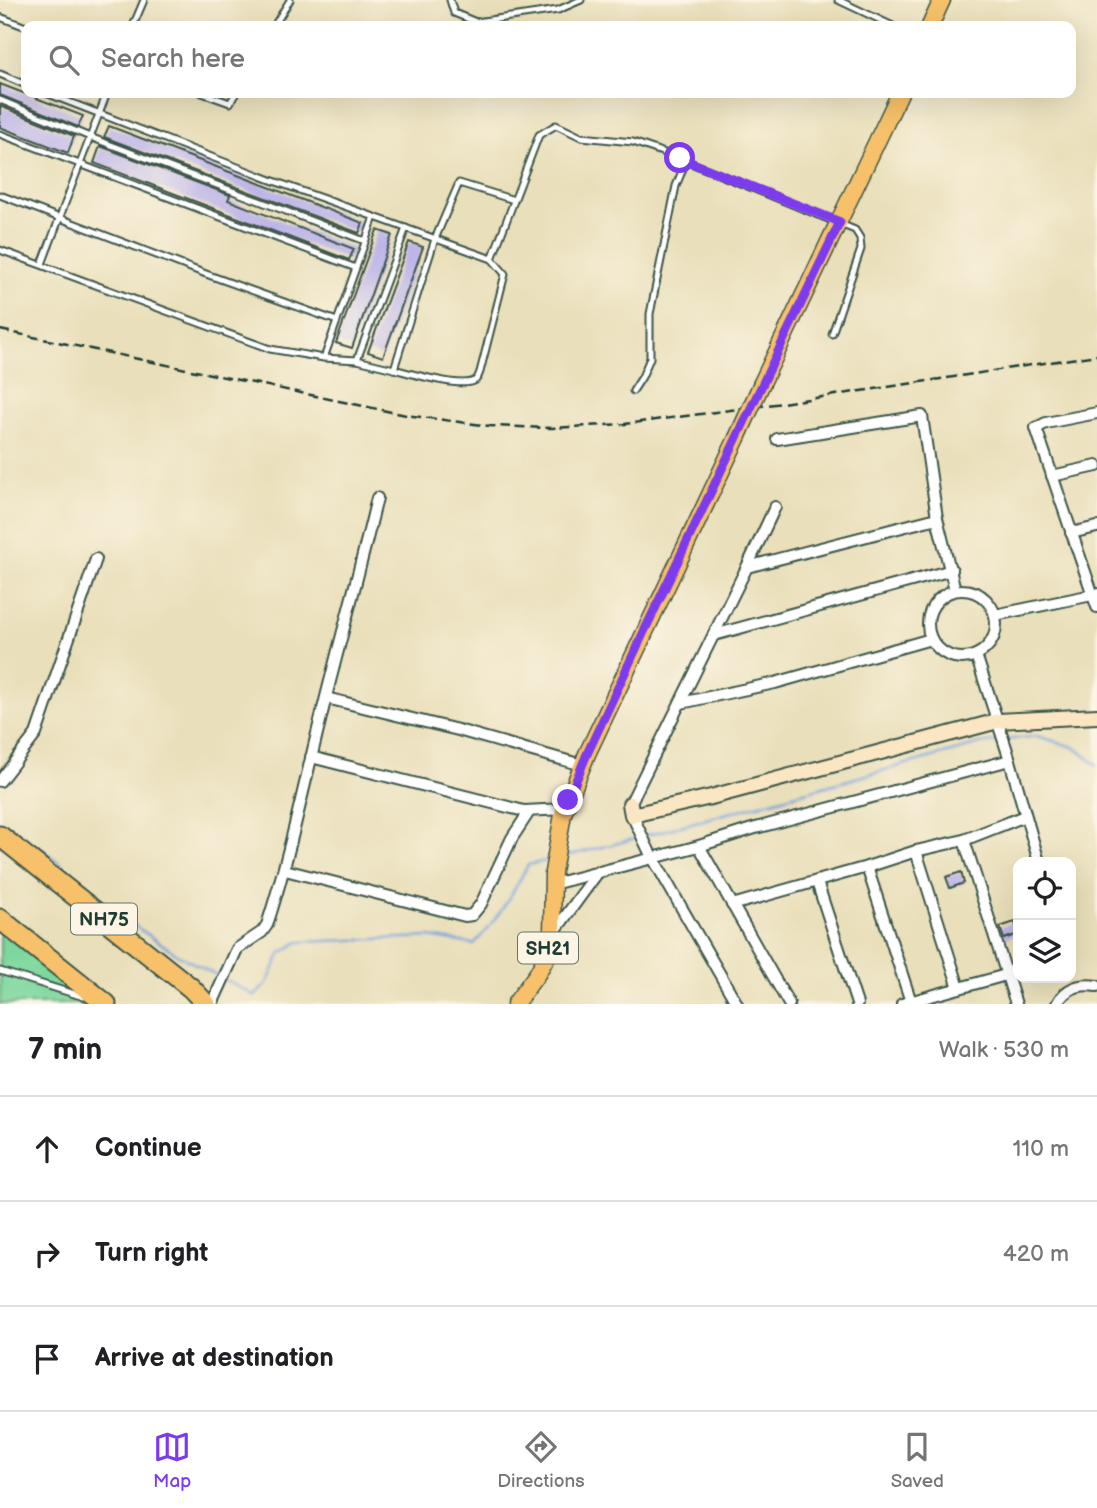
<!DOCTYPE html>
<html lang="en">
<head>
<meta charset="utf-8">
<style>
	:root { --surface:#fff; --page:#f2f2f2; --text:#202124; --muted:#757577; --line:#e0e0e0; --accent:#7c3aed }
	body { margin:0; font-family:"Balsamiq Sans",sans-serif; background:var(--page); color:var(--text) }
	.controls { position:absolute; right:21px; bottom:21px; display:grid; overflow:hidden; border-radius:14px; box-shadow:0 7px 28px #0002 }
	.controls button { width:63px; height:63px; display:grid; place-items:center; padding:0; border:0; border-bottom:2px solid var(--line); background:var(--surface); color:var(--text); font:35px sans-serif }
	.stop { position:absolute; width:21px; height:21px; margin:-16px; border:5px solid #7c3aed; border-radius:50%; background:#fff }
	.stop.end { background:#7c3aed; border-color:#fff; box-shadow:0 2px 7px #0008 }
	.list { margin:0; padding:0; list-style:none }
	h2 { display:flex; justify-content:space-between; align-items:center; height:91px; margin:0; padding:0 28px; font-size:30px }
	h2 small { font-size:23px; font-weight:400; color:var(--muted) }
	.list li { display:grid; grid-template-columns:46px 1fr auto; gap:21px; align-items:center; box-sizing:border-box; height:105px; padding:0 28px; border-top:2px solid var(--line) }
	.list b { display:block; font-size:26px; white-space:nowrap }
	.list em { font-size:23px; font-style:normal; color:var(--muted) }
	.icon { flex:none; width:38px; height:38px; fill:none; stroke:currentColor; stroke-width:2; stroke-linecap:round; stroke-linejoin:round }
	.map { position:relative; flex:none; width:1097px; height:1004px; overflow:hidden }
	.search { position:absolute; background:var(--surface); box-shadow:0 7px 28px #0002; left:21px; right:21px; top:21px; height:77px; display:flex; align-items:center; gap:18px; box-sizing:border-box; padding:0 24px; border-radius:14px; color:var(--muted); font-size:26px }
	.sheet { height:406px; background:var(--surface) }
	nav { display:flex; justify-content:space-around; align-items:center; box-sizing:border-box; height:98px; border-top:2px solid var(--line); background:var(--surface); font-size:19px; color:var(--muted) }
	nav a { display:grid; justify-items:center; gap:4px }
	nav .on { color:var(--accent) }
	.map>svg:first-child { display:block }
	.green { fill:#7dd79d; stroke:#4e8a68; stroke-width:2 }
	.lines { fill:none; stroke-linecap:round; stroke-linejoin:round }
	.stream { stroke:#70a0da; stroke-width:2.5 }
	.building { fill:#bdb5e8 }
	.lane-casing { stroke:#3d5548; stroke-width:9 }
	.street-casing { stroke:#3d5548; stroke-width:14 }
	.secondary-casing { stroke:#3d5548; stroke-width:18 }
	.primary-casing { stroke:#3d5548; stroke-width:19 }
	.highway-casing { stroke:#3d5548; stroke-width:23 }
	.lane { stroke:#fff; stroke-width:5 }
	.street { stroke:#fff; stroke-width:10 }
	.secondary { stroke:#fbe6c4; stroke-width:14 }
	.primary { stroke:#f6c16b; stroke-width:16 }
	.highway { stroke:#f6c16b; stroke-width:19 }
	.rail { stroke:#1f3d34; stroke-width:2.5; stroke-dasharray:10 5; stroke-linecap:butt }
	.primary-bridge-casing { stroke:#3d5548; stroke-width:19; stroke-linecap:butt }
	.primary-bridge { stroke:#f6c16b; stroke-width:16 }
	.route { stroke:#7c3aed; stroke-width:9 }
	.labels { text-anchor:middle; stroke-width:5; stroke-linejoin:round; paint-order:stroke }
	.shield { fill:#fcf5e5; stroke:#617469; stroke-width:2 }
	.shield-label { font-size:19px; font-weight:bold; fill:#1f3d34 }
</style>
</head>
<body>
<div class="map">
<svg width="1097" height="1004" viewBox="0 0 1097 1004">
	<rect width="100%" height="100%" fill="#fcf5e5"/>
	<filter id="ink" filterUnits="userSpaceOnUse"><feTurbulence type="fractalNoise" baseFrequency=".0143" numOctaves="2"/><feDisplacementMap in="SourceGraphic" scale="14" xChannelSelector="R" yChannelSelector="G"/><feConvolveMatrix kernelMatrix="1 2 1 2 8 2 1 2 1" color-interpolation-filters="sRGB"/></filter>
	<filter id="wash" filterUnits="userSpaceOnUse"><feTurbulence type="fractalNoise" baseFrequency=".00686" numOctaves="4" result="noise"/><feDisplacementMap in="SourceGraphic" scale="28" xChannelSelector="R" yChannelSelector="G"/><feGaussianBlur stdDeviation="1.57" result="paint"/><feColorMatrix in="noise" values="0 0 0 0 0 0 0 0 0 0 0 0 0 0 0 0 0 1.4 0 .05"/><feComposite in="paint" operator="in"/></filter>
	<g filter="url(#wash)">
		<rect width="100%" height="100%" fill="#e9dfba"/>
		<!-- green -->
		<path class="green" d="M0 927 99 1004H0Z"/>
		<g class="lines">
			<!-- stream -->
			<g class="stream">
				<path d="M1006 740 1037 736 1074 747 1097 765"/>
				<path d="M644 836 980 744 1000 741"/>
				<path d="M39 846 126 920 180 956 220 977"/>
				<path d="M563 857 638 838"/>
				<path d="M226 980 255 996 267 983 281 953 298 942 429 937 474 944C497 920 513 894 528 865L550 860"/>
			</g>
		</g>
		<g id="blocks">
			<!-- building -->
			<g class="building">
				<path d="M0 84 83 116 78 127 0 95Z"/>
				<path d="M0 106 74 136 68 153 0 127Z"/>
				<path d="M109 126 363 223 359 233 104 137Z"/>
				<path d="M100 146 230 195 228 200 354 249 349 260 94 163Z"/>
				<path d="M377 230 392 235 352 348 336 343Z"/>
				<path d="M409 242 423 247 383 357 368 352Z"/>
				<path d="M961 872 964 883 950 888 946 877Z"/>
				<path d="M1015 922 1018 934 1004 939 1000 927Z"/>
			</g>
		</g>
	</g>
	<g filter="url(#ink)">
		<use href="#blocks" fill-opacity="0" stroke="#3d5548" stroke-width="2"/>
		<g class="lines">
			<defs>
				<g id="lane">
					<path d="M450 0 454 13 476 22 558 10 581 0"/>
					<path d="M838 0 893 26"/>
					<path d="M0 17 26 27"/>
					<path d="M133 26 144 0"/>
					<path d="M274 26 290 0"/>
					<path d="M0 74 26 85"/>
					<path d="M46 93 271 180 492 259 539 135 556 125 581 137 633 142 679 158 855 230 860 238 861 249 832 334"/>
					<path d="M202 93 230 103 236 93"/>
					<path d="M0 100 90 137 365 241"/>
					<path d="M0 134 356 268"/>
					<path d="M0 195 206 274 337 321"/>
					<path d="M0 250 270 349 324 358 374 217"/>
					<path d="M42 264 107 93"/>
					<path d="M324 358 357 360 406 228"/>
					<path d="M357 360 394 369 435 239 459 183 514 200"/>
					<path d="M394 369C409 373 460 388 474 381 477 380 479 375 480 372L505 274 492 259"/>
					<path d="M633 391 642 377 650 358V314L676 186 686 161"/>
					<path d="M0 971 84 997"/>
				</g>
				<g id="street">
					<path d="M1097 413 1046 423 1036 428 1097 607"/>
					<path d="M777 439 922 416 937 518 955 590"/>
					<path d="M1052 476 1097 466"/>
					<path d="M1071 533 1097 527"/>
					<path d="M747 567 775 507"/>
					<circle cx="962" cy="624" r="34"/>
					<path d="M995 615 1097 594"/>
					<path d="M714 635 952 570"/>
					<path d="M976 655 1009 757 1039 862"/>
					<path d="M326 698 458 730 582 765"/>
					<path d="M681 703 775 683 931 639"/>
					<path d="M311 757 524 811 565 809"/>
					<path d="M0 781 36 734 96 559"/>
					<path d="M630 804 747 567 937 518"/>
					<path d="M632 815 650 853 737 1004"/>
					<path d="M964 840 1016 1004"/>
					<path d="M699 846 789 1004"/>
					<path d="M916 851 959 988"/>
					<path d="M867 867 911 1002"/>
					<path d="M285 870 465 916 472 915 481 904 512 838 529 812"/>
					<path d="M817 882 857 1004"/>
					<path d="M553 884 699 846 752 829 1010 760"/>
					<path d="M732 905 867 867 916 851 964 840 1025 816"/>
					<path d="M552 935 598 872"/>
					<path d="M212 1004 237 949 262 932 267 925C291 851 306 776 325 701 342 633 361 566 377 498"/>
					<path d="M902 1004 1006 975"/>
					<path d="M1057 1004C1065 988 1080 983 1097 986"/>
				</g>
				<path id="secondary" d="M630 804 632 815 711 797 998 721 1097 716"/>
				<g id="primary">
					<path d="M930 26 942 0"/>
					<path d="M762 383 900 93"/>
					<path d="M515 1004 537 974 546 958 552 936 553 872 563 814 587 754 737 438"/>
				</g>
				<g id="highway">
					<path d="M0 836 191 988 206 1004"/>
					<path d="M0 919 106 1004"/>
				</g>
			</defs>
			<!-- lane casing -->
			<use href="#lane" class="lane-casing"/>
			<!-- street casing -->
			<use href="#street" class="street-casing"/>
			<!-- secondary casing -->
			<use href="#secondary" class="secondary-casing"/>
			<!-- primary casing -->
			<use href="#primary" class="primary-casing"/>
			<!-- highway casing -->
			<use href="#highway" class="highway-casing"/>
			<!-- lane -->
			<use href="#lane" class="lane"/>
			<!-- street -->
			<use href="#street" class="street"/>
			<!-- secondary -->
			<use href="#secondary" class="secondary"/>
			<!-- primary -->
			<use href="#primary" class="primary"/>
			<!-- highway -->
			<use href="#highway" class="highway"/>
			<!-- rail -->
			<path class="rail" d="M0 330 406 415 490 426 551 428 625 424 783 403 1097 355"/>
			<defs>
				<path id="primary-bridge" d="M737 438 762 383"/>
			</defs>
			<!-- primary-bridge casing -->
			<use href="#primary-bridge" class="primary-bridge-casing"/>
			<!-- primary-bridge -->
			<use href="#primary-bridge" class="primary-bridge"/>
		</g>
	</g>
	<g class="lines" filter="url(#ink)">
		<!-- route -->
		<path class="route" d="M568 800 587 754 641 638 840 222 680 158"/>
	</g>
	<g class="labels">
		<!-- shield labels -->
		<g class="shield">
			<rect x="71" y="903.5" width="66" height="31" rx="5"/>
			<rect x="518" y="932.5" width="60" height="31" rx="5"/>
		</g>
		<g class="shield-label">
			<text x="104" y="926">NH75</text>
			<text x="548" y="955">SH21</text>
		</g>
	</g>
</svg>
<div class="controls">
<button><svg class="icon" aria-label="locate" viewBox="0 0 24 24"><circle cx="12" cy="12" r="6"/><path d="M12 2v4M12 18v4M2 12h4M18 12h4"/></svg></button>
<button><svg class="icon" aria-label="layers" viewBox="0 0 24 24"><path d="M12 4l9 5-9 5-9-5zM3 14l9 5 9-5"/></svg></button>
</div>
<div class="stop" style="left:680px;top:158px"></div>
<div class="stop end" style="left:568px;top:800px"></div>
<div class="search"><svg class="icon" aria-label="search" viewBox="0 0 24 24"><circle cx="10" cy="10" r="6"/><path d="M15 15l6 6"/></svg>Search here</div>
</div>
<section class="sheet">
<h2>7 min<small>Walk · 530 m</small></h2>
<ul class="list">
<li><svg class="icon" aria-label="ahead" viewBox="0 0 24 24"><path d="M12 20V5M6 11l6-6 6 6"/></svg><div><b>Continue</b></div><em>110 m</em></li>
<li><svg class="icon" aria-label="right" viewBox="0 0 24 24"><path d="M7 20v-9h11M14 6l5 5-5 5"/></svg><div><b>Turn right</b></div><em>420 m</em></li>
<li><svg class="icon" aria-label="arrive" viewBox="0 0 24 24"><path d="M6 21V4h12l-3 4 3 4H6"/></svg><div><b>Arrive at destination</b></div></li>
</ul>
</section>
<nav>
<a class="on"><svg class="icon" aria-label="map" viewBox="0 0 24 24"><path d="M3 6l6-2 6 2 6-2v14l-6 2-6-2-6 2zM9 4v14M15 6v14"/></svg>Map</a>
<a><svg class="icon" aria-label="directions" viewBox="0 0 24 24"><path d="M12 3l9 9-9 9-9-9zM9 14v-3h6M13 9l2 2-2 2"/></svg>Directions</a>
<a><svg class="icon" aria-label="saved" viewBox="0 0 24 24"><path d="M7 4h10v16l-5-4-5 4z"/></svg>Saved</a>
</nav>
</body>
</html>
